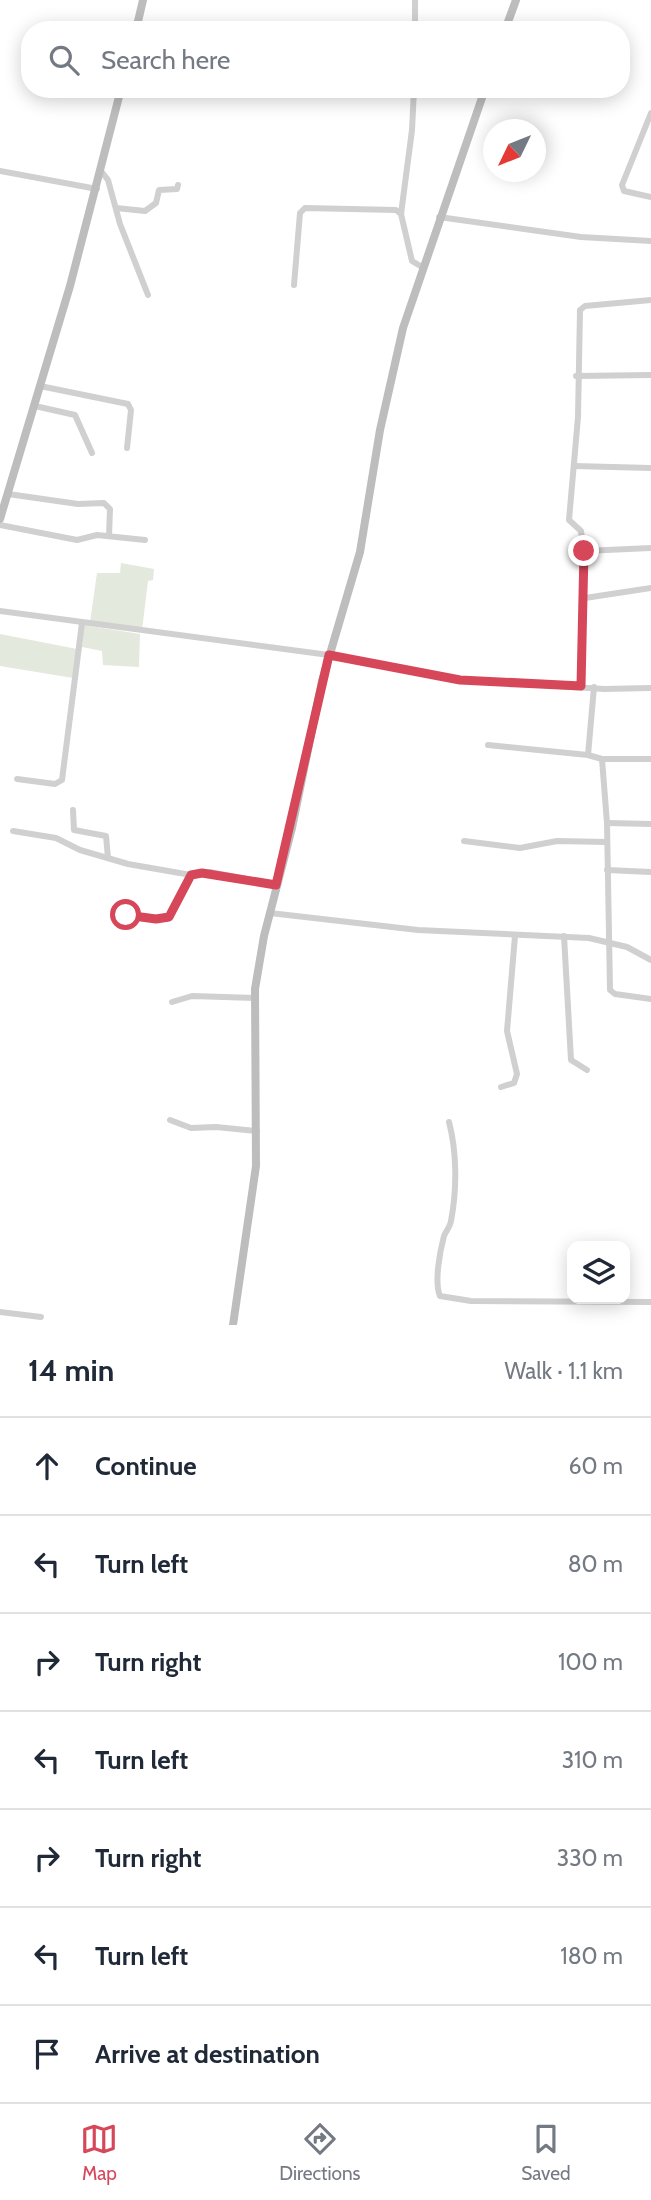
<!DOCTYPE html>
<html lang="en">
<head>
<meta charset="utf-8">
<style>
	:root { --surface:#fff; --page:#f2f2f3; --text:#1f2937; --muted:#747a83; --line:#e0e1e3; --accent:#d7475a }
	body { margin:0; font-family:Cabin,sans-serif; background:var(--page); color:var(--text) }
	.controls { position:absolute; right:21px; bottom:21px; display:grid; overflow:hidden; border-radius:14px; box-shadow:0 4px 18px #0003 }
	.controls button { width:63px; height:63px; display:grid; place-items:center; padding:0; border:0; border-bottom:2px solid var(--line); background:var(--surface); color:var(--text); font:35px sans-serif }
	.compass { position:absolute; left:483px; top:119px; width:63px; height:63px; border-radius:50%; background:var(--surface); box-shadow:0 4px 18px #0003; rotate:227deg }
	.stop { position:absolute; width:21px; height:21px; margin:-16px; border:5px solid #d7475a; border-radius:50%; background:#fff }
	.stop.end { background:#d7475a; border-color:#fff; box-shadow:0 2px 7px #0008 }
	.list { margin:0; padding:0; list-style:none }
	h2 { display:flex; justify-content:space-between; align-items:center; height:91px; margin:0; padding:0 28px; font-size:30px }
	h2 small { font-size:23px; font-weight:400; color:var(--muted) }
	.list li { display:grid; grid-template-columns:46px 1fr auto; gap:21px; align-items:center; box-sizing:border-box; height:98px; padding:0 28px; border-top:2px solid var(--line) }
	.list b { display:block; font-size:26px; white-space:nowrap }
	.list em { font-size:23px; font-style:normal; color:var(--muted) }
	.icon { flex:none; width:38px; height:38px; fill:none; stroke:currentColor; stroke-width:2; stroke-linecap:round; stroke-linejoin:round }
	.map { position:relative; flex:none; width:651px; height:1325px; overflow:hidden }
	.search { position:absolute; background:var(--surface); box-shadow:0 4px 18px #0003; left:21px; right:21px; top:21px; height:77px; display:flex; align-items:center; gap:18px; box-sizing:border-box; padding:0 24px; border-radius:28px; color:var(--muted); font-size:26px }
	.sheet { height:777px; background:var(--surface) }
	nav { display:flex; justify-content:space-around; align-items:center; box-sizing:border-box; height:98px; border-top:2px solid var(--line); background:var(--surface); font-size:19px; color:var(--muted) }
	nav a { display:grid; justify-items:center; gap:4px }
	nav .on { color:var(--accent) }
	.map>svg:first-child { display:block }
	.green { fill:#e3e9dd }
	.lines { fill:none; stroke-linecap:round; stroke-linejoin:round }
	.street { stroke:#d0d0d0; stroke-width:6 }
	.secondary { stroke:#bdbdbd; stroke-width:8 }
	.route { stroke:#d7475a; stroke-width:9 }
</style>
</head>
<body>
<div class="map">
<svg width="651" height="1325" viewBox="0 0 651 1325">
	<rect width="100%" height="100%" fill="#fff"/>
	<!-- green -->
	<g class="green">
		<path d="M121 563 154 569 153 580 148 581 142 630 90 622 97 573H120Z"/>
		<path d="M84 625 140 634 139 667 103 665 102 651 82 647Z"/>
		<path d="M0 634 77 649 73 678 0 666Z"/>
	</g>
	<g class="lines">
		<!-- street -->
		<g class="street">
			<path d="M415 30V0"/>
			<path d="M414 89 412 130 401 214 412 261 422 267"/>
			<path d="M651 113 622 185 624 191 651 197"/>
			<path d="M0 171 97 189"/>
			<path d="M101 171 108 180 120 224 148 295"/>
			<path d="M116 208 145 211 156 203 159 190 177 189 178 185"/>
			<path d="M439 217 581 237 651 241"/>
			<path d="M294 285 300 213 305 208 396 210 401 214"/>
			<path d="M576 376 651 375"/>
			<path d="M40 386 128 404 131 410 127 448"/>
			<path d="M35 406 75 415 92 453"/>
			<path d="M574 466 651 468"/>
			<path d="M8 494 78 504 104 503 110 509 109 536"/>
			<path d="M0 525 77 540 97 535 145 540"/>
			<path d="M584 551 651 548"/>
			<path d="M585 598 651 588"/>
			<path d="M0 611 329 655 460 680 604 689 651 688"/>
			<path d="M581 686 584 551 581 531 569 520 578 417 580 310 585 306 651 300"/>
			<path d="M594 687 588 755 602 759 607 823 610 990 615 994 651 999"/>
			<path d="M488 745 588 755"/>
			<path d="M602 759H651"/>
			<path d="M17 779 55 784 62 780 82 623"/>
			<path d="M73 810 74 830 106 836 108 858"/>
			<path d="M607 823 651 824"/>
			<path d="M13 831 56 838 80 850 128 864 191 875 210 872 277 885"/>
			<path d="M464 841 520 848 557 841 607 842"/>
			<path d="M607 870 651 872"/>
			<path d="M270 913 418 930 589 938 627 947 651 960"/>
			<path d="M126 915 156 919 169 917 191 875"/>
			<path d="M564 936 571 1060 587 1070"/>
			<path d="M172 1002 192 996 255 998"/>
			<path d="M501 1087 514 1083 517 1074 507 1031 515 936"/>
			<path d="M170 1120 191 1128 216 1127 257 1131"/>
			<path d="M449 1122C457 1152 457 1190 451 1221 450 1227 446 1231 444 1236 440 1251 434 1282 440 1296L471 1301 651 1302"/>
			<path d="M0 1312 41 1317"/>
		</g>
		<!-- secondary -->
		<g class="secondary">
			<path d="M136 30 143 0"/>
			<path d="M505 30 516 0"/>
			<path d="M0 519 70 286 121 89"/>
			<path d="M233 1325 256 1166 255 989 264 936 292 828 322 681 360 552 380 430 403 328 485 89"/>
		</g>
	</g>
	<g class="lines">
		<!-- route -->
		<path class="route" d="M126 915 156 919 169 917 191 875 202 873 276 885 329 655 460 680 581 686 584 551"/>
	</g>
</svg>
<div class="controls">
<button><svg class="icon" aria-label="layers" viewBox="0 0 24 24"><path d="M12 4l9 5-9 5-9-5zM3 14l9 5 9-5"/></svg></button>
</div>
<svg class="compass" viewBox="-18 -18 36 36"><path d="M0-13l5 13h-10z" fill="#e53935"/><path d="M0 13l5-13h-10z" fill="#747a83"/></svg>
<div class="stop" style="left:126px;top:915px"></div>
<div class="stop end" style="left:584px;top:551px"></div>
<div class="search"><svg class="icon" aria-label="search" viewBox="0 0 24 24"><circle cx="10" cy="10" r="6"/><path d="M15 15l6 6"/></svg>Search here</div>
</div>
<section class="sheet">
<h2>14 min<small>Walk · 1.1 km</small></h2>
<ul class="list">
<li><svg class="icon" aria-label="ahead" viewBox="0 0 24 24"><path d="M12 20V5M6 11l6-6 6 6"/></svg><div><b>Continue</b></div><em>60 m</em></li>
<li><svg class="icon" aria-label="left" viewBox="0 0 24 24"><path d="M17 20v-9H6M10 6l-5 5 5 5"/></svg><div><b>Turn left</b></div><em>80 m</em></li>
<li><svg class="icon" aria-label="right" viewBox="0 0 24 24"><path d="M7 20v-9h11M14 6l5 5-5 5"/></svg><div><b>Turn right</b></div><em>100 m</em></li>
<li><svg class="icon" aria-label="left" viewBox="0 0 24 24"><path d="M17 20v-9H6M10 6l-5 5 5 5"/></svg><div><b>Turn left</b></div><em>310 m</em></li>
<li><svg class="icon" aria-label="right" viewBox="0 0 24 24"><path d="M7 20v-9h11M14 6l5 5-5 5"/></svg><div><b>Turn right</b></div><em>330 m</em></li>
<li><svg class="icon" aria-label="left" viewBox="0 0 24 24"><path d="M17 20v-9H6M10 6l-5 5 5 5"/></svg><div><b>Turn left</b></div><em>180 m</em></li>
<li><svg class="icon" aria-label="arrive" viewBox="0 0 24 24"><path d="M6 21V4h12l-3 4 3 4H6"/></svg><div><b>Arrive at destination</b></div></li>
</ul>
</section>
<nav>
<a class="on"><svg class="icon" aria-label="map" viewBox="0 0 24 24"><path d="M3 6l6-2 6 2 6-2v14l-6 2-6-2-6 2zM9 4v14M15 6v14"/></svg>Map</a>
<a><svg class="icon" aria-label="directions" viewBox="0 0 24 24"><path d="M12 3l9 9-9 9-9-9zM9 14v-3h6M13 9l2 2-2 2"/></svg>Directions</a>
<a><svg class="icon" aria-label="saved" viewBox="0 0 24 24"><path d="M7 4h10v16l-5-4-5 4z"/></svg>Saved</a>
</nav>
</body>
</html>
